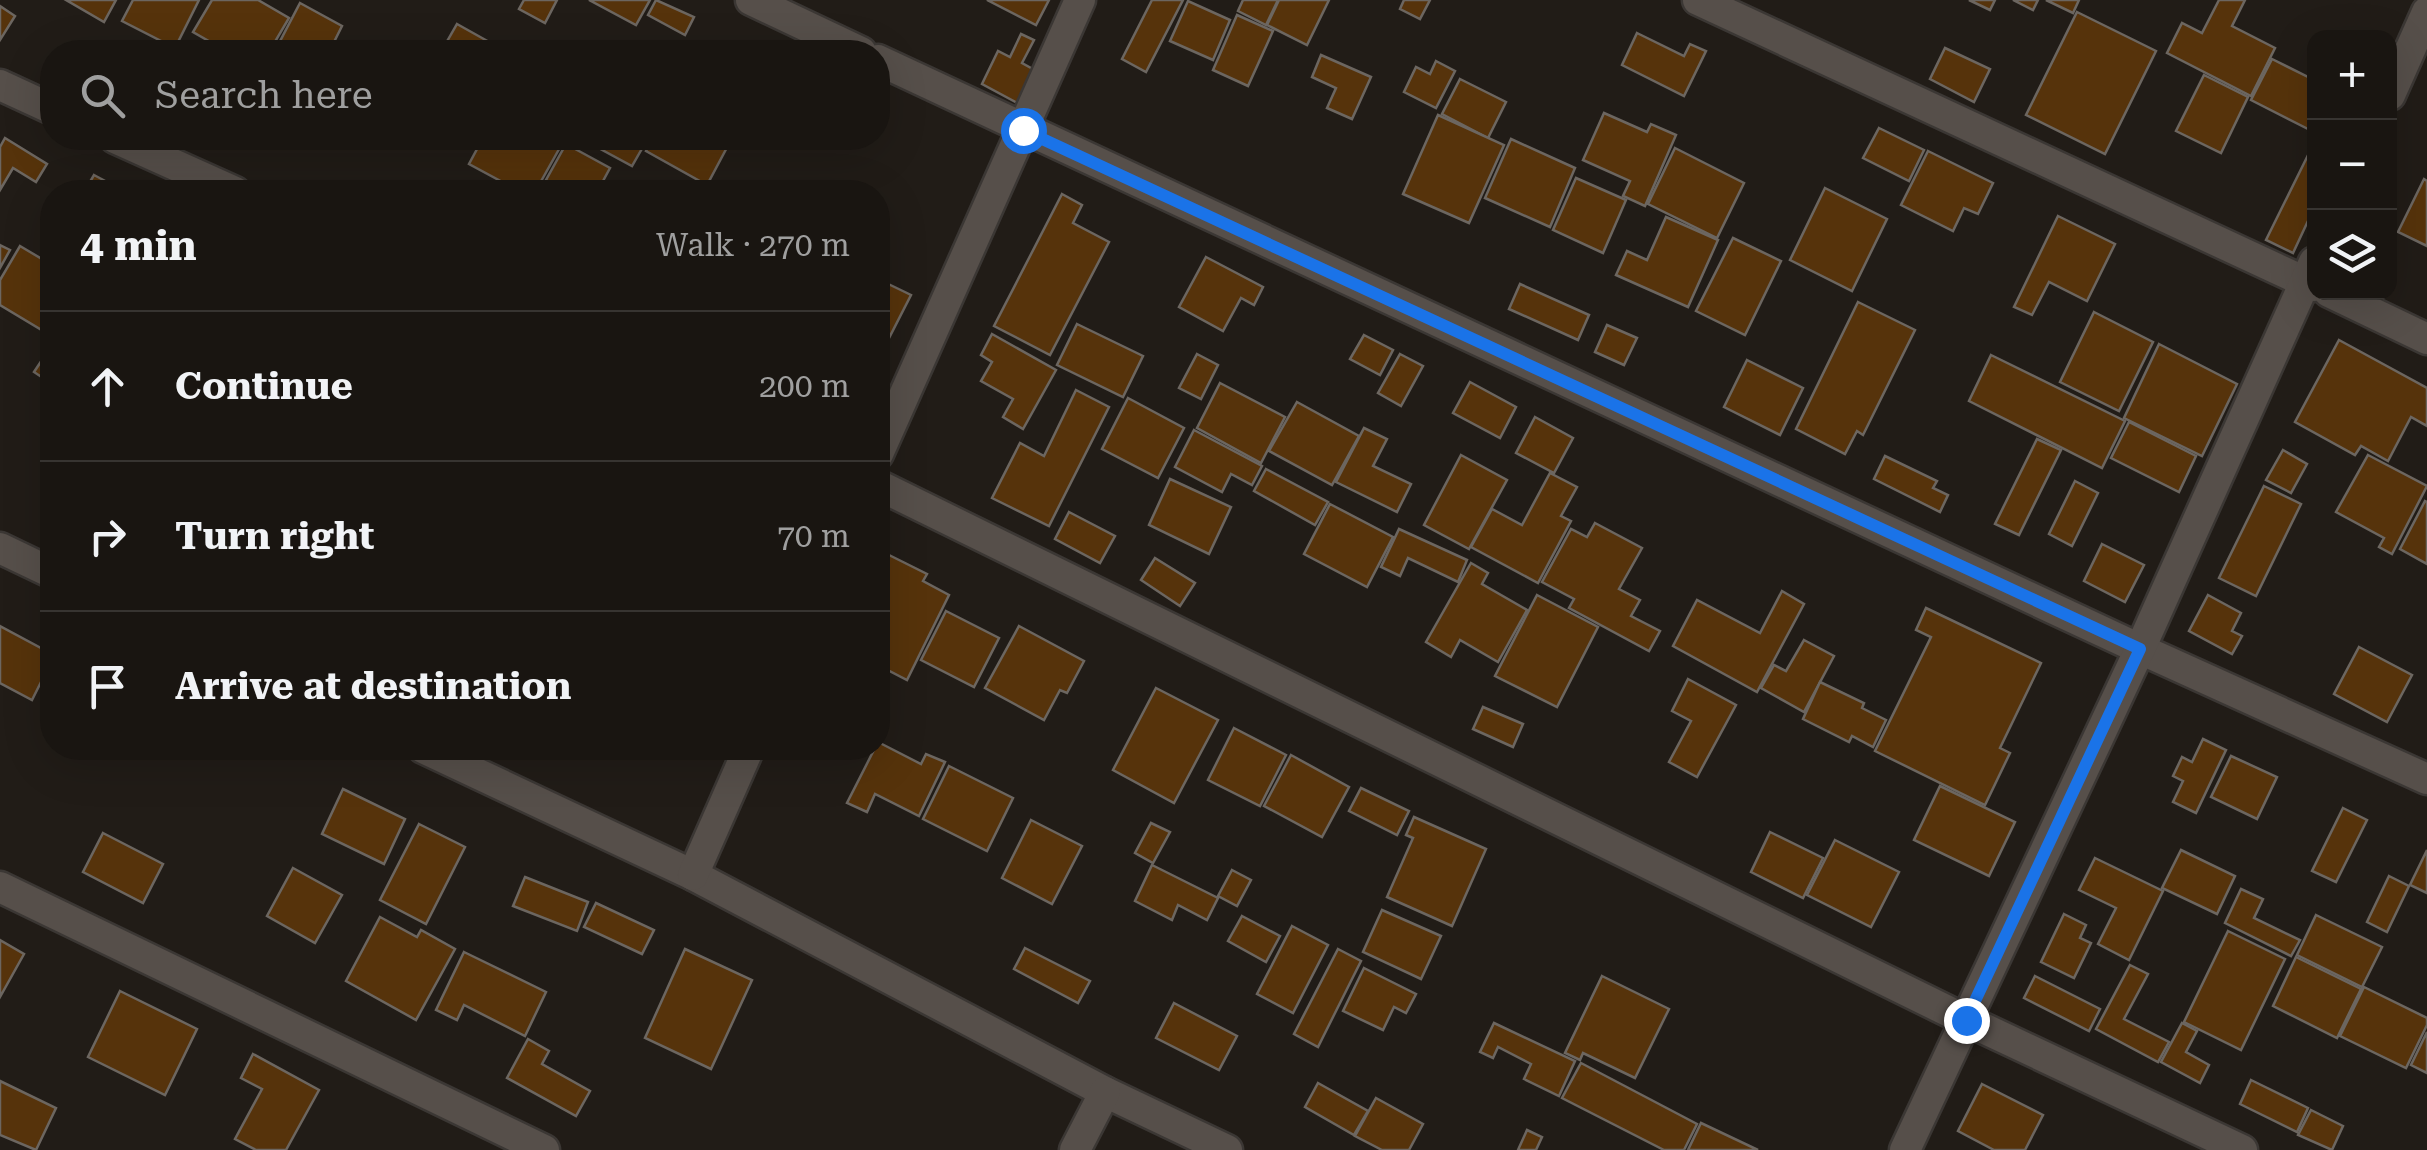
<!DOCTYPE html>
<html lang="en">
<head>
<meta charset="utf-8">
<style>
	:root { --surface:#191511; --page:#221e1a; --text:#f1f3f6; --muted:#9f9f9f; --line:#373431 }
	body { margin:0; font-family:"Roboto Serif",serif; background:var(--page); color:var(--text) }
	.controls { position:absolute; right:30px; top:30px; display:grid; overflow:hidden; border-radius:20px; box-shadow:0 10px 40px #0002 }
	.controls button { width:90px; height:90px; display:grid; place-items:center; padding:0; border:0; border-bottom:2px solid var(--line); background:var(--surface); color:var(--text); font:50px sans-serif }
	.stop { position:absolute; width:30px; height:30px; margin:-22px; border:8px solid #1a73e8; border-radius:50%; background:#fff }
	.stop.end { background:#1a73e8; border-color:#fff; box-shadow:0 2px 10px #0008 }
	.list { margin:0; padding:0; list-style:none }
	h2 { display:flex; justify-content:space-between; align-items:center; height:130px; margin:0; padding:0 40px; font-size:42px }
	h2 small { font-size:32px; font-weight:400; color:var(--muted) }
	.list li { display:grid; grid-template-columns:65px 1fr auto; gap:30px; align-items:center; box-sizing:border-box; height:150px; padding:0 40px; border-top:2px solid var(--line) }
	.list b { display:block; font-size:38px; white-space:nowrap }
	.list em { font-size:32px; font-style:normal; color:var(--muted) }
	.icon { flex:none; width:55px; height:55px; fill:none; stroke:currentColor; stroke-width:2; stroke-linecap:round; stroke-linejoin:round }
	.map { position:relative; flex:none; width:2427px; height:1150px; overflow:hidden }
	.search { position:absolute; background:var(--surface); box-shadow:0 10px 40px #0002; left:40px; top:40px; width:850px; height:110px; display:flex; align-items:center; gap:25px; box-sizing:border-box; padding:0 35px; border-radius:40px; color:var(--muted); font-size:38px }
	.panel { position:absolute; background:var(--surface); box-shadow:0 10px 40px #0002; left:40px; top:180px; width:850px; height:580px; border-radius:40px }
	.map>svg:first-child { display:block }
	.building { fill:#56330b; stroke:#6c6660; stroke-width:2.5 }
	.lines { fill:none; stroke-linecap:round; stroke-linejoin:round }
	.minor-casing { stroke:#3b3734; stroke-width:35 }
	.minor { stroke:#564f4a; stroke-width:30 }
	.route { stroke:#1a73e8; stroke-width:12 }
</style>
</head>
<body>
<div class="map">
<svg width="2427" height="1150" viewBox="0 0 2427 1150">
	<rect width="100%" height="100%" fill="#211c17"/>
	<!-- building -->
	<g class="building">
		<path d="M66 0H116L104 22Z"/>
		<path d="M133 0H199L175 48 122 21Z"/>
		<path d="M212 0H258L289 18 269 52H228L193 32Z"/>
		<path d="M524 0H557L545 23 519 9Z"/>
		<path d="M589 0H650L636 25Z"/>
		<path d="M656 0 694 17 685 35 648 15Z"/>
		<path d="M987 0H1049L1036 25Z"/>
		<path d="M1152 0H1183L1146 72 1122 59Z"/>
		<path d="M1243 0H1278L1266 25 1238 11Z"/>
		<path d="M1279 0H1329L1307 45 1267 25Z"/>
		<path d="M1404 0H1430L1420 19 1400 9Z"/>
		<path d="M1969 0H1995L1990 10Z"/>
		<path d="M2013 0H2038L2033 10Z"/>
		<path d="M2046 0H2079L2073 13Z"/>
		<path d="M2219 0H2245L2232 26 2275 48 2251 96 2167 53 2182 23 2202 33Z"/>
		<path d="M1188 1 1230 20 1213 60 1170 41Z"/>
		<path d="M300 3 342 26 329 52H288L277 47Z"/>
		<path d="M0 6 15 16 0 40Z"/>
		<path d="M2077 12 2156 51 2105 154 2026 115Z"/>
		<path d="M1237 15 1273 31 1248 86 1213 70Z"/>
		<path d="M457 24 507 52H441Z"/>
		<path d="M1637 33 1684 56 1690 44 1706 51 1684 96 1622 65Z"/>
		<path d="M1021 34 1034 40 1022 63 1040 73 1023 106 982 84 998 51 1010 57Z"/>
		<path d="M1945 48 1990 69 1974 102 1930 79Z"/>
		<path d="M1321 55 1371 77 1352 119 1327 108 1336 88 1312 77Z"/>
		<path d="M2272 59 2314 80V132L2251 100Z"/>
		<path d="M1436 61 1455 71 1436 108 1404 92 1416 67 1430 74Z"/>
		<path d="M2204 75 2248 97 2221 153 2176 131Z"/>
		<path d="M1460 79 1506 102 1488 138 1442 114Z"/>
		<path d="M1604 113 1647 132 1651 124 1676 135 1645 206 1623 196 1630 181 1583 160Z"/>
		<path d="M1438 115 1504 145 1469 223 1403 194Z"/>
		<path d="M1879 128 1924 150 1909 181 1863 158Z"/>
		<path d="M5 138 47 164 36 182 13 168 0 190V147Z"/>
		<path d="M483 138H555L563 142 535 192H521L469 164Z"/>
		<path d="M580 138H648L632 166Z"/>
		<path d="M653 138H732L707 185 646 151Z"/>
		<path d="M794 138H815L810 147Z"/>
		<path d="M1511 139 1575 168 1550 227 1485 198Z"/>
		<path d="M2314 143V208L2293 253 2266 240Z"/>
		<path d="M566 144 610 168 597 192H569L546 180Z"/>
		<path d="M1675 148 1744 183 1717 238 1648 204Z"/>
		<path d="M1928 151 1993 183 1978 214 1964 208 1953 231 1901 205Z"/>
		<path d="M94 175 122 190 121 192H84Z"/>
		<path d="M1576 178 1626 200 1603 253 1553 230Z"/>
		<path d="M2424 179 2427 181V246L2398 232Z"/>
		<path d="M1825 188 1887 219 1852 291 1790 260Z"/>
		<path d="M1062 194 1082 205 1073 223 1109 242 1050 355 994 326Z"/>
		<path d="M2058 216 2115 244 2087 301 2049 282 2032 315 2014 307Z"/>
		<path d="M1666 217 1718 240 1688 307 1616 275 1627 251 1647 260Z"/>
		<path d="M1733 238 1781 261 1745 335 1696 311Z"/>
		<path d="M0 245 10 250 0 268Z"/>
		<path d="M20 246 52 265 50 335 0 305V280Z"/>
		<path d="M1206 257 1263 287 1254 305 1241 298 1223 331 1179 307Z"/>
		<path d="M878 279 911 295 888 340 878 335Z"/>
		<path d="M1520 284 1589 315 1578 340 1509 309Z"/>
		<path d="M1858 302 1915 330 1863 435 1857 431 1845 454 1796 429Z"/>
		<path d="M2094 312 2153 342 2119 411 2060 382Z"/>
		<path d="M1077 324 1143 356 1123 397 1057 365Z"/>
		<path d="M1607 325 1637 338 1624 365 1595 352Z"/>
		<path d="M992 334 1056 370 1023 429 1003 417 1013 399 981 381 992 362 981 355Z"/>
		<path d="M1364 335 1393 350 1380 375 1350 359Z"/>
		<path d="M2339 340 2427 388V426L2411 417 2388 461 2361 446 2355 455 2295 422Z"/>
		<path d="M2159 344 2237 384 2202 456 2124 418Z"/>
		<path d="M52 345V384L34 372Z"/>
		<path d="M1197 354 1218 365 1201 399 1179 388Z"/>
		<path d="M1400 354 1423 366 1401 406 1378 393Z"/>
		<path d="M1991 355 2125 421 2102 468 1969 401Z"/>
		<path d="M1747 360 1803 388 1780 435 1724 407Z"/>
		<path d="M1470 382 1516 407 1500 438 1453 413Z"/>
		<path d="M1220 383 1285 417 1261 463 1197 428Z"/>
		<path d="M1076 390 1109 407 1049 526 992 498 1020 443 1044 456Z"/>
		<path d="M1128 398 1184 428 1158 478 1102 449Z"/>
		<path d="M1297 402 1359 436 1332 485 1269 451Z"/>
		<path d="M1535 417 1573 438 1554 473 1516 453Z"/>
		<path d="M2129 422 2196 456 2179 492 2111 458Z"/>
		<path d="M1364 428 1387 439 1373 466 1411 484 1397 512 1336 482Z"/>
		<path d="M1194 430 1262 466 1252 485 1231 474 1222 492 1175 467Z"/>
		<path d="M2037 439 2061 450 2019 535 1995 524Z"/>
		<path d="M2283 450 2307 464 2291 493 2266 480Z"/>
		<path d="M1461 455 1507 480 1469 549 1424 525Z"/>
		<path d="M2368 455 2427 486 2392 554 2379 547 2384 538 2336 512Z"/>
		<path d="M1885 456 1937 481 1933 488 1948 495 1940 512 1874 479Z"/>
		<path d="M1266 469 1328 502 1315 525 1254 491Z"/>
		<path d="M1550 473 1577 487 1561 516 1571 521 1538 583 1471 547 1492 509 1522 525Z"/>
		<path d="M1170 479 1231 507 1209 554 1149 525Z"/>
		<path d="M2075 481 2098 493 2072 546 2049 534Z"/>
		<path d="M2264 486 2301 504 2256 596 2219 578Z"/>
		<path d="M2425 501 2427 502V564L2400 549Z"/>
		<path d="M1330 504 1393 537 1367 587 1304 554Z"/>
		<path d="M1069 512 1115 536 1100 563 1055 539Z"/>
		<path d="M1595 523 1642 548 1619 589 1640 600 1631 616 1660 631 1649 651 1569 608 1574 599 1542 582 1571 529 1587 537Z"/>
		<path d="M1399 529 1467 560 1458 582 1408 558 1400 576 1381 567Z"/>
		<path d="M2102 544 2144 565 2125 602 2084 581Z"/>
		<path d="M883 552 927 574 923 581 949 595 907 680 878 665V562Z"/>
		<path d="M1155 558 1195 583 1180 606 1141 580Z"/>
		<path d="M1471 563 1488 573 1482 584 1527 610 1498 662 1460 640 1451 657 1426 642Z"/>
		<path d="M1782 591 1804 604 1757 692 1673 646 1697 600 1760 633Z"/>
		<path d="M1537 595 1598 627 1557 707 1495 676Z"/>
		<path d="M2208 595 2241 613 2232 631 2242 636 2232 654 2189 631Z"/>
		<path d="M1926 608 2041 663 2000 748 2010 753 1985 805 1875 751 1931 637 1916 630Z"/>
		<path d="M946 611 999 638 974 687 921 660Z"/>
		<path d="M0 626 52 654V660L32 700 0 683Z"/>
		<path d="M1019 626 1084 661 1067 693 1060 690 1044 720 985 688Z"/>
		<path d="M1804 640 1834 656 1804 712 1761 688 1774 665 1786 671Z"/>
		<path d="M2359 647 2412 675 2387 722 2334 694Z"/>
		<path d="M1688 679 1736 705 1697 777 1669 762 1691 721 1672 711Z"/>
		<path d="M1820 682 1864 703 1862 708 1886 720 1873 747 1852 736 1849 742 1803 719Z"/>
		<path d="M1156 688 1218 720 1174 803 1113 770Z"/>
		<path d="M1483 707 1523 724 1513 747 1473 729Z"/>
		<path d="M1234 728 1286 755 1260 806 1208 780Z"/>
		<path d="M2203 739 2226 750 2196 813 2173 802 2183 781 2173 776 2182 757 2192 762Z"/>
		<path d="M878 742 921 764 926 754 945 762 919 816 875 794 867 812 847 803Z"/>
		<path d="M1291 755 1349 787 1322 837 1264 806Z"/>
		<path d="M2231 756 2277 777 2257 819 2211 797Z"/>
		<path d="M949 766 1013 798 987 851 923 819Z"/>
		<path d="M1940 786 2015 822 1989 876 1914 840Z"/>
		<path d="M1361 788 1409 811 1397 835 1349 811Z"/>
		<path d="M343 789 405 819 384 864 322 834Z"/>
		<path d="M2343 808 2367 820 2336 882 2312 871Z"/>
		<path d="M1414 817 1486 849 1452 926 1387 897 1413 838 1406 835Z"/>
		<path d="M1031 820 1082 846 1052 904 1002 878Z"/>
		<path d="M1151 823 1170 832 1153 863 1135 853Z"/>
		<path d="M419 824 465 847 426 924 380 900Z"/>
		<path d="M1770 832 1823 858 1803 898 1751 872Z"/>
		<path d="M103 833 163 864 143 903 83 872Z"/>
		<path d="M1835 840 1899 872 1871 927 1807 895Z"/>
		<path d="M2181 850 2235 876 2217 914 2162 888Z"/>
		<path d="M2427 850V893L2410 885Z"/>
		<path d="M2095 858 2163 891 2129 960 2098 944 2116 908 2079 890Z"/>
		<path d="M1152 865 1218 898 1207 920 1178 905 1172 920 1135 901Z"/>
		<path d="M293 868 342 895 315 943 267 916Z"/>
		<path d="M1232 870 1251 880 1237 906 1218 896Z"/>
		<path d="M2389 876 2409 886 2387 932 2367 922Z"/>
		<path d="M525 877 588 902 577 931 513 906Z"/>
		<path d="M2241 889 2263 899 2254 918 2300 940 2291 956 2225 923Z"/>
		<path d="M596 903 654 930 642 954 584 927Z"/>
		<path d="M1382 910 1441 936 1421 979 1363 952Z"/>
		<path d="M2064 914 2086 925 2080 938 2091 943 2074 978 2041 962Z"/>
		<path d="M2316 915 2382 947 2362 987 2297 955Z"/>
		<path d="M1242 916 1280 936 1266 962 1228 941Z"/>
		<path d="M380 917 417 937 421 930 455 949 416 1020 346 981Z"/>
		<path d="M1292 926 1328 945 1293 1013 1257 994Z"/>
		<path d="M2228 931 2285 959 2241 1050 2184 1022Z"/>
		<path d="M0 940 24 954 0 997Z"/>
		<path d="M1025 948 1090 981 1078 1003 1014 969Z"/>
		<path d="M685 949 752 980 711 1069 645 1038Z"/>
		<path d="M1338 949 1361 961 1318 1047 1294 1034Z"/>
		<path d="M464 952 546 992 525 1036 464 1005 457 1020 436 1010Z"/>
		<path d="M2296 957 2361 989 2337 1038 2273 1006Z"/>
		<path d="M2130 965 2148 974 2124 1019 2169 1042 2158 1062 2096 1029Z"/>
		<path d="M1364 968 1416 994 1406 1013 1394 1007 1383 1030 1343 1011Z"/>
		<path d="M1602 976 1669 1009 1635 1078 1583 1053 1580 1060 1565 1053Z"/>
		<path d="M2035 976 2100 1009 2089 1031 2024 998Z"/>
		<path d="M2364 987 2427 1018V1025L2406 1068 2340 1036Z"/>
		<path d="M120 991 197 1029 165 1095 88 1057Z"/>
		<path d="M1174 1003 1237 1036 1219 1070 1156 1038Z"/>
		<path d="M1494 1023 1575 1061 1559 1096 1524 1079 1531 1064 1498 1047 1493 1058 1480 1052Z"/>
		<path d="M2182 1023 2197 1031 2186 1052 2209 1065 2200 1083 2161 1062Z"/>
		<path d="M2427 1032V1073L2411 1065Z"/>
		<path d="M528 1039 549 1051 542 1064 590 1091 576 1116 507 1078Z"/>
		<path d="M253 1054 319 1090 286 1150H256L235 1139 262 1089 241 1078Z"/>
		<path d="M1581 1063 1697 1124 1684 1150H1664L1562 1098Z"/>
		<path d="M2251 1080 2308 1108 2297 1132 2240 1104Z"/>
		<path d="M0 1081 56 1108 36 1150 0 1135Z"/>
		<path d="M1318 1083 1368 1111 1354 1135 1305 1107Z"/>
		<path d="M1982 1084 2043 1115 2025 1150H1994L1958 1131Z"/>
		<path d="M1376 1098 1423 1124 1409 1150H1382L1355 1136Z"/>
		<path d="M2311 1110 2343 1126 2332 1150 2298 1135Z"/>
		<path d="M1701 1123 1758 1150H1688Z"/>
		<path d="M1527 1130 1542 1137 1536 1150H1518Z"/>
	</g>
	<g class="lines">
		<defs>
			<g id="minor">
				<path d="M751 0 861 52"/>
				<path d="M1698 0 2314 286"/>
				<path d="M878 60 2140 649 2427 779"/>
				<path d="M0 85 52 109"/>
				<path d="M2390 95 2427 12"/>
				<path d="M115 138 235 192"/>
				<path d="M2329 292 2427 339"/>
				<path d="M878 454 1080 0"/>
				<path d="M878 485 1966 1020 2242 1150"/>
				<path d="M0 548 52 573"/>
				<path d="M423 748 693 875 1105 1092 1227 1150"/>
				<path d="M693 875 749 748"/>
				<path d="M0 887 544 1150"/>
				<path d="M1075 1150 1105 1092"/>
				<path d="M1905 1150 2140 649 2314 262"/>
			</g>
		</defs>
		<!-- minor casing -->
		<use href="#minor" class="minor-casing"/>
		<!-- minor -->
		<use href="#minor" class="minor"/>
	</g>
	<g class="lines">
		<!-- route -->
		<path class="route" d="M1023 130 2140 649 1966 1020"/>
	</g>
</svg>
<div class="controls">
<button>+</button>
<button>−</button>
<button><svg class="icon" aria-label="layers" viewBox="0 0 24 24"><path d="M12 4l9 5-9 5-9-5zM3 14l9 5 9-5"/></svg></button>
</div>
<div class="stop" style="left:1023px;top:130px"></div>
<div class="stop end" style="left:1966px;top:1020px"></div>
<div class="search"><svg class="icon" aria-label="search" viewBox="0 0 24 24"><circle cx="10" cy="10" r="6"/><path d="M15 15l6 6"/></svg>Search here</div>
<section class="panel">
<h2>4 min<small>Walk · 270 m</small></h2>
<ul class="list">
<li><svg class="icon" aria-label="ahead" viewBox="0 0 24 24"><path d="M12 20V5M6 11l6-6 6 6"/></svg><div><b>Continue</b></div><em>200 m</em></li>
<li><svg class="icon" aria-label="right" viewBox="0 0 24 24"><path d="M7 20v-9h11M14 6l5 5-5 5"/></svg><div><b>Turn right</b></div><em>70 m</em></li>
<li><svg class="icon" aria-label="arrive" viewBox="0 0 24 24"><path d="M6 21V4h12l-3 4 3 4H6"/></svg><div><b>Arrive at destination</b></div></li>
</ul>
</section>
</div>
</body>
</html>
